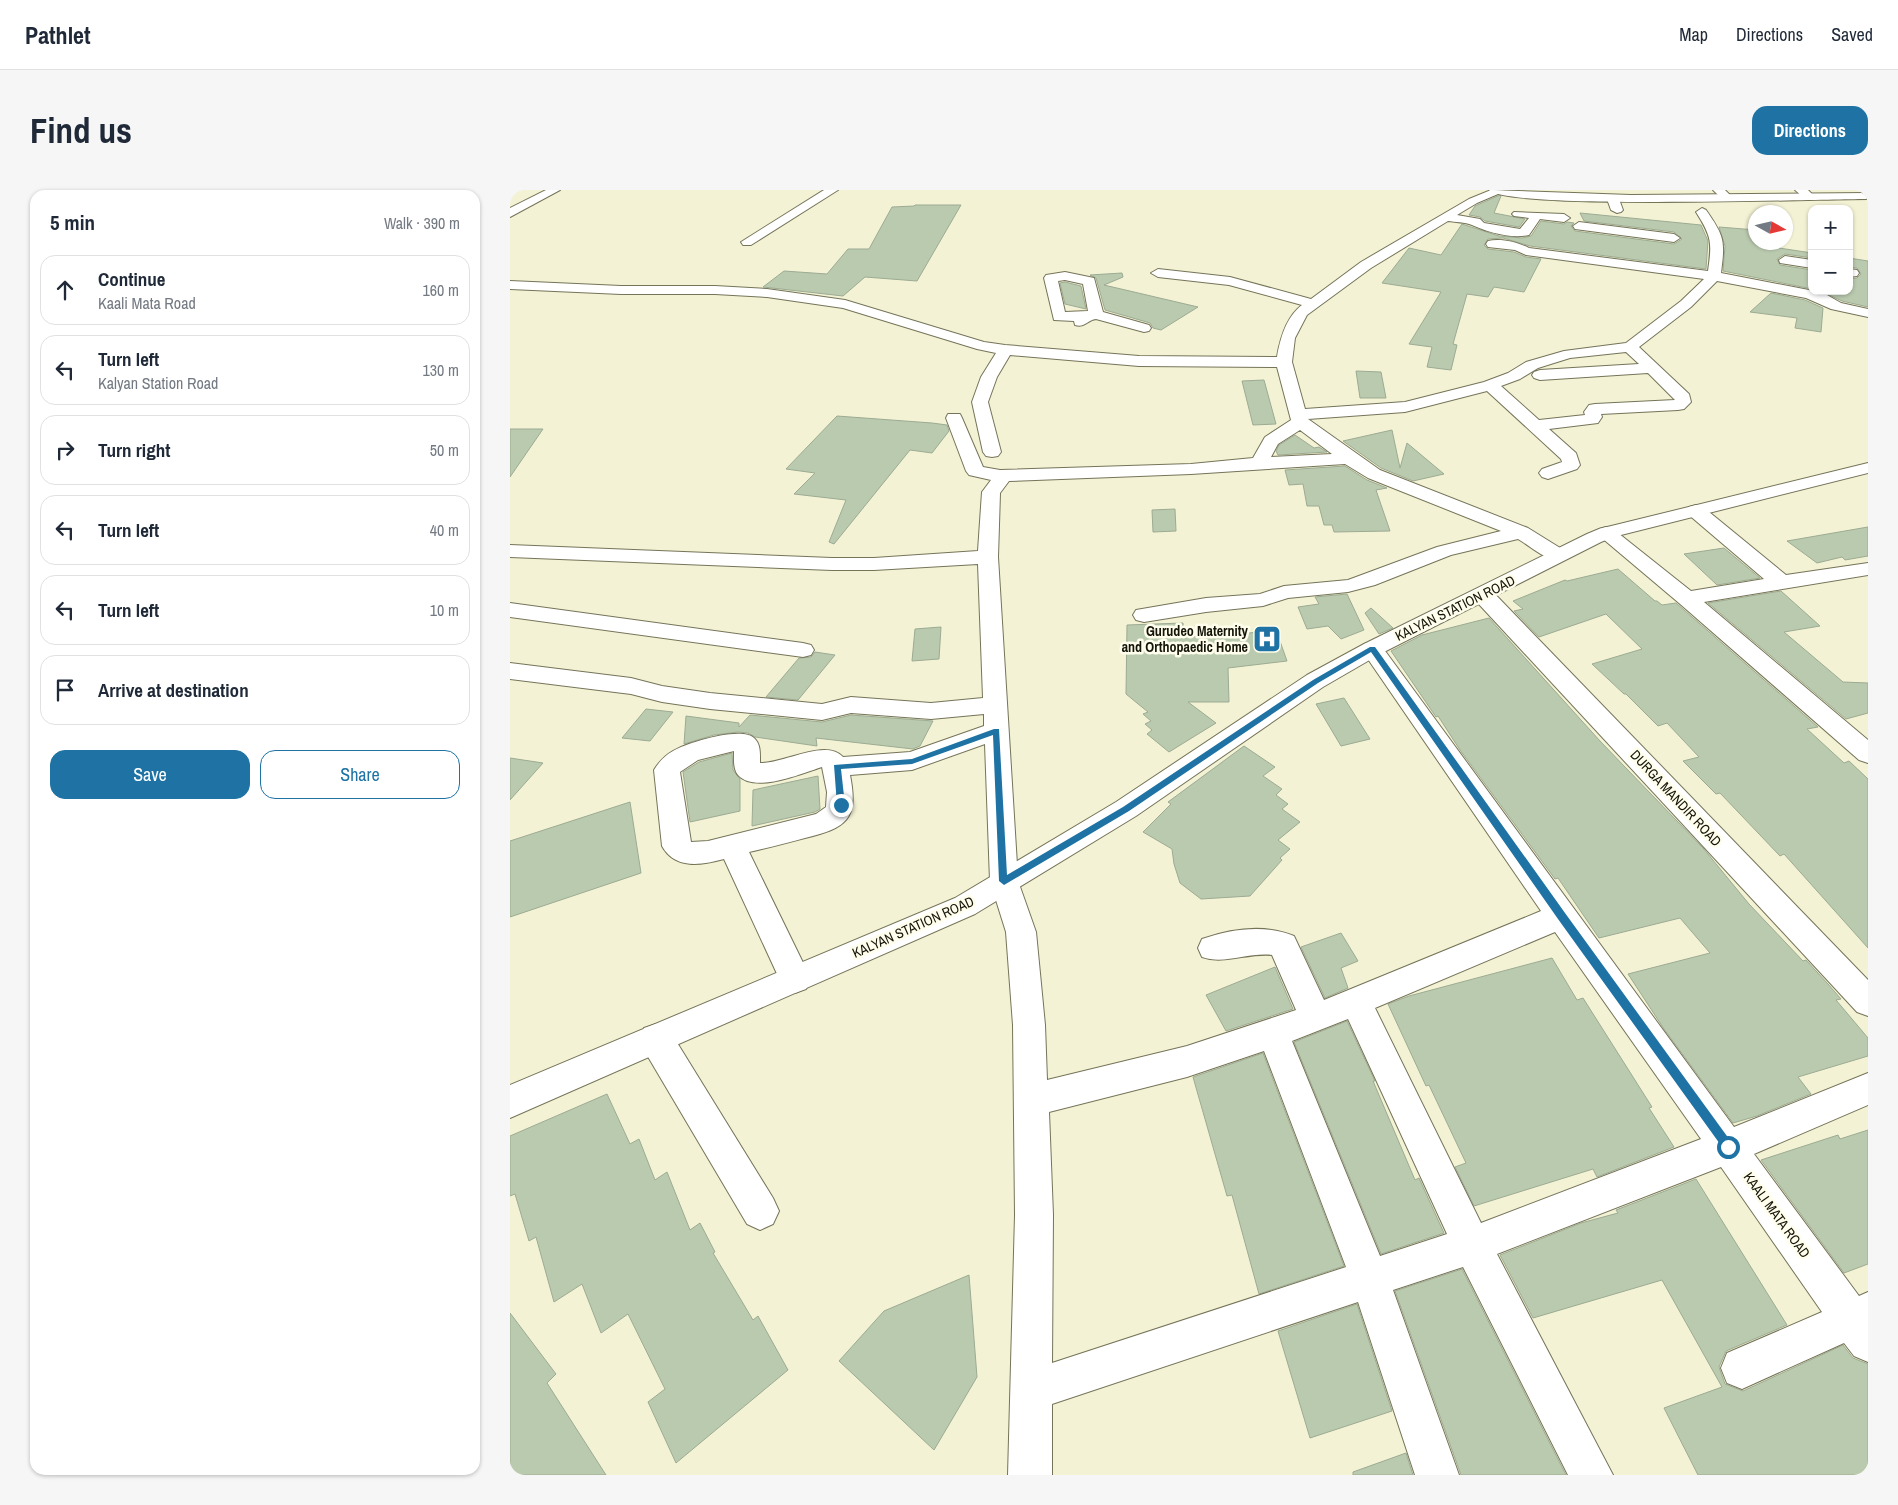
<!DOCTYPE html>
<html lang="en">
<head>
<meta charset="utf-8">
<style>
	:root { --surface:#fff; --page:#f6f6f7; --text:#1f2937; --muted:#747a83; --line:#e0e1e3; --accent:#1e73a4 }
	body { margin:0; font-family:"Archivo Narrow",sans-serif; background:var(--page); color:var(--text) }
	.controls { position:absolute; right:15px; top:15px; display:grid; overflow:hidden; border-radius:10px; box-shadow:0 1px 4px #0004 }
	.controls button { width:45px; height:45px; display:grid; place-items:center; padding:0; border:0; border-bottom:1px solid var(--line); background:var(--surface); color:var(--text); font:25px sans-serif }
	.compass { position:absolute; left:1238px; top:15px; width:45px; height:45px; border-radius:50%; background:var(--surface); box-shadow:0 1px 4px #0004; rotate:98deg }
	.stop { position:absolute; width:15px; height:15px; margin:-11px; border:4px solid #1e73a4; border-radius:50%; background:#fff }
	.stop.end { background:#1e73a4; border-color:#fff; box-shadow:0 1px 5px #0008 }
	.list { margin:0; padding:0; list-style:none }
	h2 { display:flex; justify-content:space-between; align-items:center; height:65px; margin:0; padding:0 20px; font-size:21px }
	h2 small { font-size:16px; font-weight:400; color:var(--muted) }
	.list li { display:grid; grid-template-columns:32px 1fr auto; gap:15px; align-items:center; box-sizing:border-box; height:70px; margin:0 10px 10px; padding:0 10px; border:1px solid var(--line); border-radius:15px }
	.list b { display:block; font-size:19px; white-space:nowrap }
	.list p { margin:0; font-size:16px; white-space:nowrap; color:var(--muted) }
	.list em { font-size:16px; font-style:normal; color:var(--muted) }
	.actions { display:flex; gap:10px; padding:15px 20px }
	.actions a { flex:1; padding:11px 0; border:1px solid var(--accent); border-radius:15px; text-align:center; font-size:18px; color:var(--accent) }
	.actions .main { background:var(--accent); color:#fff }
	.icon { flex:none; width:28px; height:28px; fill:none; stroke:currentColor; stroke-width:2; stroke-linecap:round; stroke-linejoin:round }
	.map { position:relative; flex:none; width:1358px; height:1285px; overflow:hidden; border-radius:15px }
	header { display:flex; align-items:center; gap:30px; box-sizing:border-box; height:70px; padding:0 25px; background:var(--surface); border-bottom:1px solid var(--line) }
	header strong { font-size:24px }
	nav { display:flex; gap:28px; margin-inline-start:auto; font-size:18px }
	.intro { display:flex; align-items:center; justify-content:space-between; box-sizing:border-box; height:120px; padding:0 30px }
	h1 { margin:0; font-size:35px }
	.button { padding:12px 22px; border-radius:15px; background:var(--accent); color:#fff; font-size:18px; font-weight:700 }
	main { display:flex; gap:30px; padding:0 30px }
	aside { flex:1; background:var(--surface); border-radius:15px; box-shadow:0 1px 4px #0004 }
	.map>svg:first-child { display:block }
	.building { fill:#bacaaf; stroke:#9cab92 }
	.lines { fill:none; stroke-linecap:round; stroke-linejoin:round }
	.minor-casing { stroke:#757459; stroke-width:2 }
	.tertiary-casing { stroke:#757459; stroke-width:2 }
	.secondary-casing { stroke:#757459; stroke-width:2 }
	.minor { fill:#fff; fill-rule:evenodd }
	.tertiary { fill:#fff; fill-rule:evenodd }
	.secondary { fill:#fff; fill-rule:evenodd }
	.route { fill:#1e73a4 }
	.labels { text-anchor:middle; stroke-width:5; stroke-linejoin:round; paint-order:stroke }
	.street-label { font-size:14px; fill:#141409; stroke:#fffeec }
	.poi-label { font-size:14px; font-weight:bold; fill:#141409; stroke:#fffeec; text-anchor:end }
</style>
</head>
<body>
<header>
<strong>Pathlet</strong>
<nav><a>Map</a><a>Directions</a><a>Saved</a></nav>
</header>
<div class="intro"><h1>Find us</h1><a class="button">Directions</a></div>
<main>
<aside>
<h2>5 min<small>Walk · 390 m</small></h2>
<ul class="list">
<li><svg class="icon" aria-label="ahead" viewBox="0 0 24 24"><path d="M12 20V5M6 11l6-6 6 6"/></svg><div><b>Continue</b><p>Kaali Mata Road</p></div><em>160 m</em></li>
<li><svg class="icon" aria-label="left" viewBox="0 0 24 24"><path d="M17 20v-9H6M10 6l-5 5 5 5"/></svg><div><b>Turn left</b><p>Kalyan Station Road</p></div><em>130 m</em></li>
<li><svg class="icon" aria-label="right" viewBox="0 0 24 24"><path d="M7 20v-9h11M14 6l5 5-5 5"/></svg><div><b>Turn right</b></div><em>50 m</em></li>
<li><svg class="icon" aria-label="left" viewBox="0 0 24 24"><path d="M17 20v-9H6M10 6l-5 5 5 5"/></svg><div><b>Turn left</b></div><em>40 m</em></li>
<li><svg class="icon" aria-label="left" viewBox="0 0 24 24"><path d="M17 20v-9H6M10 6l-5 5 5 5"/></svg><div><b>Turn left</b></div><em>10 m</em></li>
<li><svg class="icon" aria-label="arrive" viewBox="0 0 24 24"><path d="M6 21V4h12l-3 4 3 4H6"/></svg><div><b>Arrive at destination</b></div></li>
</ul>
<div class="actions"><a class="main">Save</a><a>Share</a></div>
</aside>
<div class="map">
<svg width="1358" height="1285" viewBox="0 0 1358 1285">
	<rect width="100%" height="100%" fill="#f3f2d4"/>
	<!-- building -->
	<g class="building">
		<path d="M990 5 991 6 984 23 1015 29 1009 37 975 31 970 27 959 25 965 16Z"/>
		<path d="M405 15H451L407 91 355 87 333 106 253 97 274 81 317 84 338 59H359L382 17 404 16Z"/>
		<path d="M1070 23 1191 35 1198 51 1196 79 1020 56 993 48 978 49 974 55 978 59 1004 62 1016 67 1031 69 1014 102 984 97 978 107 957 104 943 154 947 155 941 180 917 177 922 157 899 154 931 102 872 93 899 58 931 65 952 34 989 46 1012 48 1021 46 1031 31 1054 34 1057 32 1064 33 1061 36 1065 41 1164 54 1172 49 1164 42 1074 31Z"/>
		<path d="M1209 37 1246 40V52H1268L1269 58 1302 63V68L1275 64 1267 69 1270 75 1302 80V99L1213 81 1215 56Z"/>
		<path d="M1339 68 1358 71V117L1332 111 1311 101H1339V89L1347 88 1351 84 1347 78 1339 77Z"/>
		<path d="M612 83 613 87 594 95 688 117 651 140 643 138 640 133 595 120 586 88 580 85Z"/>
		<path d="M555 92 571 96 576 119 555 114 550 93Z"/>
		<path d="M1261 103 1295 110 1313 118 1311 142 1285 138 1287 128 1240 122Z"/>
		<path d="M846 181 871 182 876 208H850Z"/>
		<path d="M754 190 766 234 743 235 732 191Z"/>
		<path d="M327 226 422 233 437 235 439 241 422 263 400 260 324 354 319 352 336 310 284 304 305 283 276 279Z"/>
		<path d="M0 239H33L0 287Z"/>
		<path d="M882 240 890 278 897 253 934 284 903 291 871 278 833 251Z"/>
		<path d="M785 245 804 258 809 257 817 262 768 265 766 261 769 255Z"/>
		<path d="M835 276 857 290 877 298 866 300 880 341 824 342 822 335H814L809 316H797L793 294 779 295 775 280Z"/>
		<path d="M665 319 666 341 643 342 642 320Z"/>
		<path d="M1358 337V366L1335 370 1332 367 1307 373 1277 351Z"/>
		<path d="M1214 358 1250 388 1207 395 1174 364Z"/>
		<path d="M1108 379 1145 411H1147L1152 415 1166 413 1308 537 1297 539 1334 573 1339 571 1358 589V758L1274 664 1270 666 1210 603 1206 604 1173 571 1189 567 1157 533 1148 536 1116 504H1114L1082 474 1132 459 1096 424 1029 447 1004 421 1013 419 1003 411 1055 390 1057 391Z"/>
		<path d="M1271 401 1310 436 1274 442 1333 492 1358 493V523L1336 529 1198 413Z"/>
		<path d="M837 404 854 440 831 449 818 436 797 439 788 417 809 414 805 407Z"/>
		<path d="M861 418 883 438 869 444 855 423Z"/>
		<path d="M979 428 1090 551 1193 658 1239 714 1293 771 1296 770 1318 794 1331 809 1326 810 1358 848V866L1288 887 1301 904 1247 926 1223 933 1154 839 1118 784 1200 763 1170 728 1089 748 1048 688 1045 689 950 560 928 526 926 527 881 461 912 445Z"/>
		<path d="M673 433 674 448 720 442 721 445 766 440 777 471 718 478 719 512H678L706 533 659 562 637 544 642 540 635 534 641 531 633 524 638 522 616 504 617 435Z"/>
		<path d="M431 437 429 469 402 471 405 439Z"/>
		<path d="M305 462 325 465 288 510 256 507 289 468 301 467Z"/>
		<path d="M834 508 860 549 831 556 806 514Z"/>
		<path d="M136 519 163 522 140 551 112 548Z"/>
		<path d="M240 525 312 532 341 525 423 531 410 556 403 559 306 548 307 556 245 547 238 543 228 542 204 545 174 554 176 526 229 533V537Z"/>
		<path d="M734 556 765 577 753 586 772 599 766 605 778 614 772 619 790 632 768 650 780 659 770 668 772 670 740 706 691 709 670 693 664 674 662 659 633 642 661 614 658 612Z"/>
		<path d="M222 563 223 580 230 589V621L180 632 173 582 189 572Z"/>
		<path d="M0 568 33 573 0 610Z"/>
		<path d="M308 586 310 619 305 622 242 636 243 600Z"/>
		<path d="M120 612 131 683 0 727V651Z"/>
		<path d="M831 743 848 771 831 778 838 798 815 808 791 757Z"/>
		<path d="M1042 768 1067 810 1073 808 1142 917 1139 918 1164 957 1087 987 1083 979 964 1016 945 977 956 973 919 895 916 896 878 814 899 806Z"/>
		<path d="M765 777 783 819 716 841 696 805Z"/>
		<path d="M837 831 865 891H863L905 990 909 988 934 1043 871 1064 784 852Z"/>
		<path d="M753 863 834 1076 749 1104 722 1005 717 1006 683 887Z"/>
		<path d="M97 904 120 954 129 949 145 990 157 982 180 1040 190 1033 205 1062 203 1063 243 1130 248 1126 278 1180 166 1273 138 1212 155 1199 118 1124 91 1143 72 1094 44 1112 26 1047 19 1051 5 1004 0 1006V946Z"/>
		<path d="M1358 940V1074L1334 1083 1251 970 1328 945 1330 949Z"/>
		<path d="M1186 989 1277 1135 1216 1161 1209 1177 1215 1194 1233 1201 1333 1155 1343 1168 1358 1174V1285H1188L1154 1218 1212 1197 1152 1090 1023 1128 990 1065 1071 1033 1108 1023 1106 1020Z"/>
		<path d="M952 1079 1056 1285H951L885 1101Z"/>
		<path d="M459 1085 467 1187 424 1260 329 1171 374 1121Z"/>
		<path d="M847 1114 882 1221 800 1248 768 1141Z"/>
		<path d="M0 1123 46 1184 37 1193 96 1285H0Z"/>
		<path d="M896 1263 903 1285H843V1282Z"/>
	</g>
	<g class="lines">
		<defs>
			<g id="minor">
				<path d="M314 0H328L241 55H233L231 52Z"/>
				<path d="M981 0 995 1 967 13 947 25 970 29 974 33 1010 39 1019 28 1004 26 1002 24 1004 22 1054 24 1060 28 1054 32 1030 29 1019 45C1001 49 977 42 962 35 955 32 945 32 938 31L861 78 797 125 785 148 782 172 795 219 895 212 974 192 998 183 1016 172 1054 161 1116 153 1171 111 1194 89 1016 65 1005 60 978 57 976 54 978 51C990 48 1008 52 1019 58L1198 81C1202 53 1202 47 1186 22L1192 18 1196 20C1215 47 1215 51 1211 83L1304 101 1317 105 1331 113 1358 119V127L1321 119 1296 108 1207 91 1181 117 1129 157 1179 204 1181 212 1174 219 1168 220 1091 224 1092 227 1088 233 1039 239 1066 263 1070 275 1067 279 1038 289 1032 287 1029 283 1032 279 1052 272 1051 269 977 201 895 222 798 229 870 280 1018 338 1055 361 1058 365 1055 369C1038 374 1022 357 1008 349L941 365 865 395 838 402 778 408 753 416 696 422 634 432 626 430 623 425 626 420 696 408 750 404 774 396 838 390 927 357 991 341 858 288 835 274 681 284 499 291 490 303 488 367 508 691 526 742 535 835 537 890 677 856 786 820 762 765C739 762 714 775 692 767L688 758 692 749C721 739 755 734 784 746L814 810 1031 721 851 459 854 454 862 452 870 454 1224 937 1358 883V915L1244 964 1349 1106 1358 1102V1172L1344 1166 1334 1153 1232 1199 1217 1193 1211 1178 1217 1163 1312 1122 1211 977 987 1064 1103 1285H1058L953 1077 883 1100 949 1285H905L848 1112 542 1214V1285H498L505 1025 503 835 496 742 480 691 475 554 402 580 340 585C349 630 336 638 295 648 276 653 258 658 239 662L301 789 296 799 285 803 274 799 214 669C192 675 165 680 152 656L144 580C149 572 154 566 163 561 177 553 231 536 244 548 251 554 250 565 250 573 274 574 315 548 333 567L400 562 474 536V524L421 529 341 523 312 530 200 519 152 512 121 504 0 489V473L121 488 152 496 200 503 312 514 341 507 421 513 473 508 468 374 364 380H322L0 367V355L322 368H364L468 361 472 302 481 290 459 285 456 281 436 228 438 224H450L452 228 473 277 490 280 681 274 743 268 755 247 781 230 767 177 629 176 500 165 487 187 478 212 491 262 488 266 482 267 476 266 473 262 462 212 471 187 486 163 467 159 333 118 257 107 205 104H111L0 99V91L111 96H205L257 99 335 110 474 152 495 155 629 166 767 167C770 149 776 127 792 115L719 95 648 87 641 83 648 79 720 87 801 109 851 72 959 9ZM1116 162 1129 174 1030 180 1024 182 1022 185 1024 188 1030 190 1138 183 1165 210 1085 214 1079 215 1074 222 1075 225 1029 230 991 196 1010 189 1028 178 1060 168ZM790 240 822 264 761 267 768 254ZM224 561C224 569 223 579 228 585 245 604 293 583 312 577L317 602 316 617 306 624 198 651 181 652 170 582 188 570ZM1045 742 1191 949 971 1033 865 818ZM838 829 937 1044 870 1066 782 851ZM754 861 836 1077 542 1173 543 1025 539 922 677 887Z"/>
				<path d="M1203 0H1215L1222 7 1220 9H1212Z"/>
				<path d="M1285 0H1298L1303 5 1301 7H1293Z"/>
				<path d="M1103 6 1109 9 1113 20 1111 22 1107 23 1101 20 1097 9Z"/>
				<path d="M1069 32 1164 44 1170 48 1164 52 1065 39 1063 36Z"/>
				<path d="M1275 66 1302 70V78L1270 73 1269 70Z"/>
				<path d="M1339 79 1347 80 1349 83 1347 86 1339 87Z"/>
				<path d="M555 82 584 88 593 122 639 135 641 138 639 141 634 142 586 129C577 130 575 138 565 135L564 131 544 130 534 88 536 85ZM555 90 573 94 578 121 555 122 548 91Z"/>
				<path d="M1186 315 1193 317 1276 385 1358 373V385L1194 412 1358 550V573L1349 570 1169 413 1086 343 1089 339 1096 337 1103 339 1181 401 1254 389 1179 325 1176 321 1179 317Z"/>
				<path d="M973 399 981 400 1358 790V826L1347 822 965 410 962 405 965 400Z"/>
				<path d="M0 413 293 453 301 455 304 460 301 465 293 467 0 427Z"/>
				<path d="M146 834 158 838 263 1008 269 1021 263 1034 250 1040 237 1034 134 860 130 849 134 838Z"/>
			</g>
			<g id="tertiary">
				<path d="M979 0 1121 5 1358 3V9C1309 9 999 20 979 0Z"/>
				<path d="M1358 273V283L1103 347 1091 352 870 464 813 497 626 626 465 724 0 928V895L445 708 606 612 797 485 854 454 1077 344 1089 339Z"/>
			</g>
			<path id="secondary" d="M36 0H50L0 27V18Z"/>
		</defs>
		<!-- minor casing -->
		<use href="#minor" class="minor-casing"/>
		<!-- tertiary casing -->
		<use href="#tertiary" class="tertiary-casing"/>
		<!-- secondary casing -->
		<use href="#secondary" class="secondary-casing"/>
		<!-- minor -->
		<use href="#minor" class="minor"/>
		<!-- tertiary -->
		<use href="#tertiary" class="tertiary"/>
		<!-- secondary -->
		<use href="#secondary" class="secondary"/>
	</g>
	<!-- route -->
	<path class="route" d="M860 457H865L1055 723 1222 953 1224 957 1222 961 1218 962 1215 961 1048 729 861 462 808 493 619 621 494 695 489 691 483 545 402 574 331 579 335 615 331 618 327 615 324 575 402 569 484 539H489L497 685 613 617 803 490Z"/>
	<!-- icons -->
	<defs>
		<symbol id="hospital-square" viewBox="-11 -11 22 22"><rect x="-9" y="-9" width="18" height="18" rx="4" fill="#1e73a4" stroke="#fffeec"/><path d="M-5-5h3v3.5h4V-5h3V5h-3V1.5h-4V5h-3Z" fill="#fff"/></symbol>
	</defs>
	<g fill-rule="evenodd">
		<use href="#hospital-square" x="741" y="433" width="32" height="32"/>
	</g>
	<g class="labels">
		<!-- street labels -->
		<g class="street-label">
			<text transform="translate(945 418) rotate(-26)" y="5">KALYAN STATION ROAD</text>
			<text transform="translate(1166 608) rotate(47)" y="5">DURGA MANDIR ROAD</text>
			<text transform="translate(403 737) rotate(-24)" y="5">KALYAN STATION ROAD</text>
			<text transform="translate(1267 1025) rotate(54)" y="5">KAALI MATA ROAD</text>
		</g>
		<!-- poi labels -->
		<g class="poi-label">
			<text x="738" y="446">Gurudeo Maternity<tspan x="738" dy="16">and Orthopaedic Home</tspan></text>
		</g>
	</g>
</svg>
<div class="controls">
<button>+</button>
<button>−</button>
</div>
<svg class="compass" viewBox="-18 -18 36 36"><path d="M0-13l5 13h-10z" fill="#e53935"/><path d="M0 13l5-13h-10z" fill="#747a83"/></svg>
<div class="stop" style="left:1218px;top:957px"></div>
<div class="stop end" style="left:331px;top:615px"></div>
</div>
</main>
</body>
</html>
